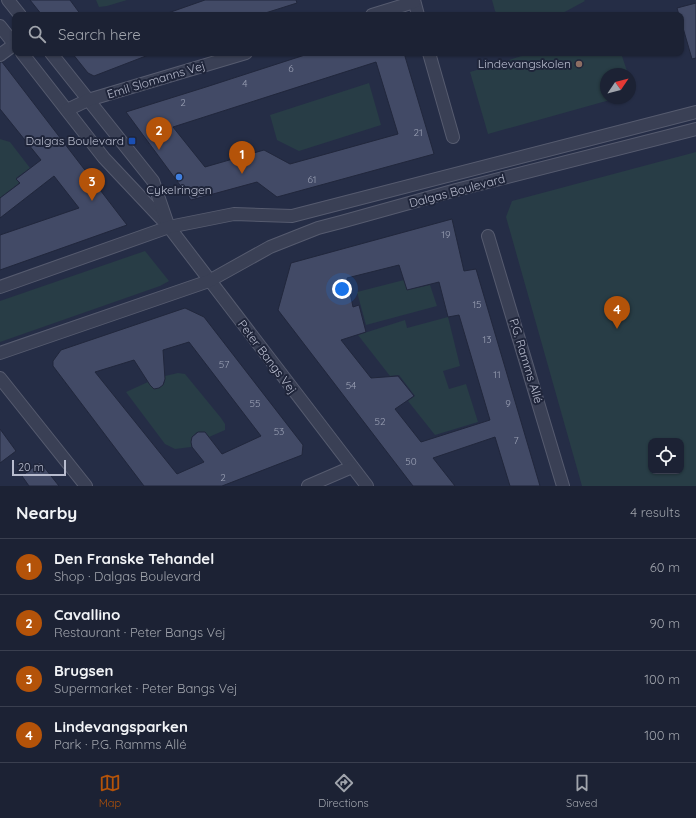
<!DOCTYPE html>
<html lang="en">
<head>
<meta charset="utf-8">
<style>
	:root { --surface:#1c2234; --page:#252a3c; --text:#f1f3f6; --muted:#a0a4ac; --line:#3a3f4f; --accent:#b45309 }
	body { margin:0; font-family:Quicksand,sans-serif; background:var(--page); color:var(--text) }
	.controls { position:absolute; right:12px; bottom:12px; display:grid; overflow:hidden; border-radius:8px; box-shadow:0 1px 3px #0004 }
	.controls button { width:36px; height:36px; display:grid; place-items:center; padding:0; border:0; border-bottom:1px solid var(--line); background:var(--surface); color:var(--text); font:20px sans-serif }
	.compass { position:absolute; left:600px; top:68px; width:36px; height:36px; border-radius:50%; background:var(--surface); box-shadow:0 1px 3px #0004; rotate:55deg }
	.scale { position:absolute; left:12px; bottom:10px; width:54px; box-sizing:border-box; padding-left:4px; border:2px solid #b8bcce; border-top:0; font-size:11px; line-height:14px; white-space:nowrap; color:#b8bcce; -webkit-text-stroke:3px #1f253a; paint-order:stroke }
	.you { position:absolute; left:342px; top:289px; width:14px; height:14px; margin:-10px; border:3px solid #fff; border-radius:50%; background:#1a73e8; box-shadow:0 0 0 6px #1a73e833 }
	.badge { display:grid; place-items:center; width:26px; height:26px; border-radius:50%; background:var(--accent); color:#fff; font-size:13px; font-weight:700 }
	.pin { position:absolute; translate:-50% -33px; filter:drop-shadow(0 1px 2px #0008) }
	.pin::after { content:''; position:absolute; top:21px; width:14px; height:12px; background:inherit; clip-path:polygon(0 0,100% 0,50% 100%) }
	.list { margin:0; padding:0; list-style:none }
	h2 { display:flex; justify-content:space-between; align-items:center; height:52px; margin:0; padding:0 16px; font-size:17px }
	h2 small { font-size:13px; font-weight:400; color:var(--muted) }
	.list li { display:grid; grid-template-columns:26px 1fr auto; gap:12px; align-items:center; box-sizing:border-box; height:56px; padding:0 16px; border-top:1px solid var(--line) }
	.list b { display:block; font-size:15px; white-space:nowrap }
	.list p { margin:0; font-size:13px; white-space:nowrap; color:var(--muted) }
	.list em { font-size:13px; font-style:normal; color:var(--muted) }
	.icon { flex:none; width:22px; height:22px; fill:none; stroke:currentColor; stroke-width:2; stroke-linecap:round; stroke-linejoin:round }
	.map { position:relative; flex:none; width:696px; height:486px; overflow:hidden }
	.search { position:absolute; background:var(--surface); box-shadow:0 1px 3px #0004; left:12px; right:12px; top:12px; height:44px; display:flex; align-items:center; gap:10px; box-sizing:border-box; padding:0 14px; border-radius:8px; color:var(--muted); font-size:15px }
	.sheet { height:276px; background:var(--surface) }
	nav { display:flex; justify-content:space-around; align-items:center; box-sizing:border-box; height:56px; border-top:1px solid var(--line); background:var(--surface); font-size:11px; color:var(--muted) }
	nav a { display:grid; justify-items:center; gap:2px }
	nav .on { color:var(--accent) }
	.map>svg:first-child { display:block }
	.green { fill:#283d46; fill-rule:evenodd }
	.building { fill:#424a66; stroke:#21273c; fill-rule:evenodd }
	.lines { fill:none; stroke-linecap:round; stroke-linejoin:round }
	.minor-casing { stroke:#565b6f; stroke-width:14 }
	.minor { stroke:#3a4055; stroke-width:12 }
	.education-dot { fill:#8d6e63; stroke:#1f253a; stroke-width:1.5 }
	.transit-dot { fill:#1a4fb4; stroke:#1f253a; stroke-width:1.5 }
	.shop-dot { fill:#3f7fe0; stroke:#1f253a; stroke-width:1.5 }
	.labels { text-anchor:middle; stroke-width:4; stroke-linejoin:round; paint-order:stroke }
	.number-label { font-size:10px; fill:#9aa0b4 }
	.poi-label { font-size:12px; fill:#b8bcce; stroke:#1f253a; text-anchor:end }
	.street-label { font-size:12px; fill:#b8bcce; stroke:#1f253a }
</style>
</head>
<body>
<div class="map">
<svg width="696" height="486" viewBox="0 0 696 486">
	<rect width="100%" height="100%" fill="#252d46"/>
	<!-- green -->
	<g class="green">
		<path d="M96 0H127L107 6 99 7Z"/>
		<path d="M492 0H584L585 1 559 15H499L495 11Z"/>
		<path d="M531 53H621L628 74H606V98H617L488 134 470 72Z"/>
		<path d="M369 83 381 125 299 151 277 140 270 115Z"/>
		<path d="M0 139 10 142 30 168 16 178 19 183 0 198Z"/>
		<path d="M696 152V486H582L506 217 512 201ZM651 441H681V471H651Z"/>
		<path d="M145 251 169 281 160 286 0 342V301Z"/>
		<path d="M404 280 407 290 430 285 437 306 366 325 357 292Z"/>
		<path d="M448 317 460 366 443 371 449 389 466 384 478 422 435 435 408 401 415 396 399 375 390 376 358 335 405 320 407 328Z"/>
		<path d="M178 373 185 374 221 418 225 424V430L209 437 205 432H197L192 437 191 447 175 449 165 444 126 392 148 382 155 389C162 387 166 384 165 376Z"/>
	</g>
	<!-- building -->
	<g class="building">
		<path d="M30 0H70L81 15H42Z"/>
		<path d="M205 0H296L297 3 259 15H169L168 13Z"/>
		<path d="M696 3V58L692 59 681 21V15H679L677 8Z"/>
		<path d="M72 53H151V54L94 76 88 73Z"/>
		<path d="M311 53H404L434 154 277 197 257 182 191 200 126 112 206 87ZM376 62 398 134 290 164 264 150 205 167 173 127Z"/>
		<path d="M0 62H2L127 225 0 270V235L79 208 54 176 0 218V198L20 183 16 179 41 160 0 109Z"/>
		<path d="M452 219 464 271 476 269 540 486H510L495 437 433 458 455 486H413L278 310 291 263ZM399 265 407 290 439 282 448 317 459 315 490 420 421 442 395 409 414 396 398 376 371 378 341 340 366 332 359 305 353 307 347 278Z"/>
		<path d="M185 308 204 317 303 445 302 455 222 486H144L53 366V361L61 350ZM189 342 261 436 222 454 205 432H198L192 437 191 442 192 447 204 462 177 474 95 372 134 360 150 385 154 389 159 388 163 385 165 379 163 350Z"/>
		<path d="M0 429 16 451 0 463Z"/>
		<path d="M40 462 59 486H29L22 476Z"/>
	</g>
	<g class="lines">
		<defs>
			<g id="minor">
				<path d="M8 0 20 15"/>
				<path d="M414 0 418 15"/>
				<path d="M372 15 414 2"/>
				<path d="M0 26 15 45"/>
				<path d="M22 53 104 158 169 227 367 486"/>
				<path d="M51 53 153 181 167 222"/>
				<path d="M429 53 453 137"/>
				<path d="M0 55 15 44"/>
				<path d="M67 110 88 100 246 53"/>
				<path d="M488 236 563 486"/>
				<path d="M0 287 169 227 234 214 292 216 696 112"/>
				<path d="M0 353 209 281 270 247 318 228 341 222 456 190 696 129"/>
				<path d="M0 378 86 486"/>
				<path d="M308 486 352 467"/>
			</g>
		</defs>
		<!-- minor casing -->
		<use href="#minor" class="minor-casing"/>
		<!-- minor -->
		<use href="#minor" class="minor"/>
	</g>
	<!-- markers -->
	<circle class="education-dot" cx="579" cy="64" r="4"/>
	<rect class="transit-dot" x="128" y="137" width="8" height="8" rx="2"/>
	<circle class="shop-dot" cx="179" cy="177" r="4"/>
	<g class="labels">
		<!-- number labels -->
		<g class="number-label">
			<text x="291" y="72">6</text>
			<text x="245" y="87">4</text>
			<text x="183" y="106">2</text>
			<text x="418" y="136">21</text>
			<text x="312" y="183">61</text>
			<text x="446" y="238">19</text>
			<text x="477" y="308">15</text>
			<text x="487" y="343">13</text>
			<text x="224" y="368">57</text>
			<text x="497" y="378">11</text>
			<text x="351" y="389">54</text>
			<text x="255" y="407">55</text>
			<text x="508" y="407">9</text>
			<text x="380" y="425">52</text>
			<text x="279" y="435">53</text>
			<text x="516" y="444">7</text>
			<text x="411" y="465">50</text>
			<text x="223" y="481">2</text>
		</g>
		<!-- poi labels -->
		<g class="poi-label">
			<text x="571" y="68">Lindevangskolen</text>
			<text x="124" y="145">Dalgas Boulevard</text>
			<text x="179" y="194" text-anchor="middle">Cykelringen</text>
		</g>
		<!-- street labels -->
		<g class="street-label">
			<text transform="translate(156 80) rotate(-17)" y="4">Emil Slomanns Vej</text>
			<text transform="translate(457 191) rotate(-15)" y="4">Dalgas Boulevard</text>
			<text transform="translate(267 357) rotate(53)" y="4">Peter Bangs Vej</text>
			<text transform="translate(526 361) rotate(73)" y="4">P.G. Ramms Allé</text>
		</g>
	</g>
</svg>
<div class="controls">
<button><svg class="icon" aria-label="locate" viewBox="0 0 24 24"><circle cx="12" cy="12" r="6"/><path d="M12 2v4M12 18v4M2 12h4M18 12h4"/></svg></button>
</div>
<svg class="compass" viewBox="-18 -18 36 36"><path d="M0-13l5 13h-10z" fill="#e53935"/><path d="M0 13l5-13h-10z" fill="#a0a4ac"/></svg>
<div class="scale">20 m</div>
<div class="you"></div>
<div class="pin badge" style="left:242px;top:174px">1</div>
<div class="pin badge" style="left:159px;top:150px">2</div>
<div class="pin badge" style="left:92px;top:201px">3</div>
<div class="pin badge" style="left:617px;top:329px">4</div>
<div class="search"><svg class="icon" aria-label="search" viewBox="0 0 24 24"><circle cx="10" cy="10" r="6"/><path d="M15 15l6 6"/></svg>Search here</div>
</div>
<section class="sheet">
<h2>Nearby<small>4 results</small></h2>
<ul class="list">
<li><span class="badge">1</span><div><b>Den Franske Tehandel</b><p>Shop · Dalgas Boulevard</p></div><em>60 m</em></li>
<li><span class="badge">2</span><div><b>Cavallino</b><p>Restaurant · Peter Bangs Vej</p></div><em>90 m</em></li>
<li><span class="badge">3</span><div><b>Brugsen</b><p>Supermarket · Peter Bangs Vej</p></div><em>100 m</em></li>
<li><span class="badge">4</span><div><b>Lindevangsparken</b><p>Park · P.G. Ramms Allé</p></div><em>100 m</em></li>
</ul>
</section>
<nav>
<a class="on"><svg class="icon" aria-label="map" viewBox="0 0 24 24"><path d="M3 6l6-2 6 2 6-2v14l-6 2-6-2-6 2zM9 4v14M15 6v14"/></svg>Map</a>
<a><svg class="icon" aria-label="directions" viewBox="0 0 24 24"><path d="M12 3l9 9-9 9-9-9zM9 14v-3h6M13 9l2 2-2 2"/></svg>Directions</a>
<a><svg class="icon" aria-label="saved" viewBox="0 0 24 24"><path d="M7 4h10v16l-5-4-5 4z"/></svg>Saved</a>
</nav>
</body>
</html>
